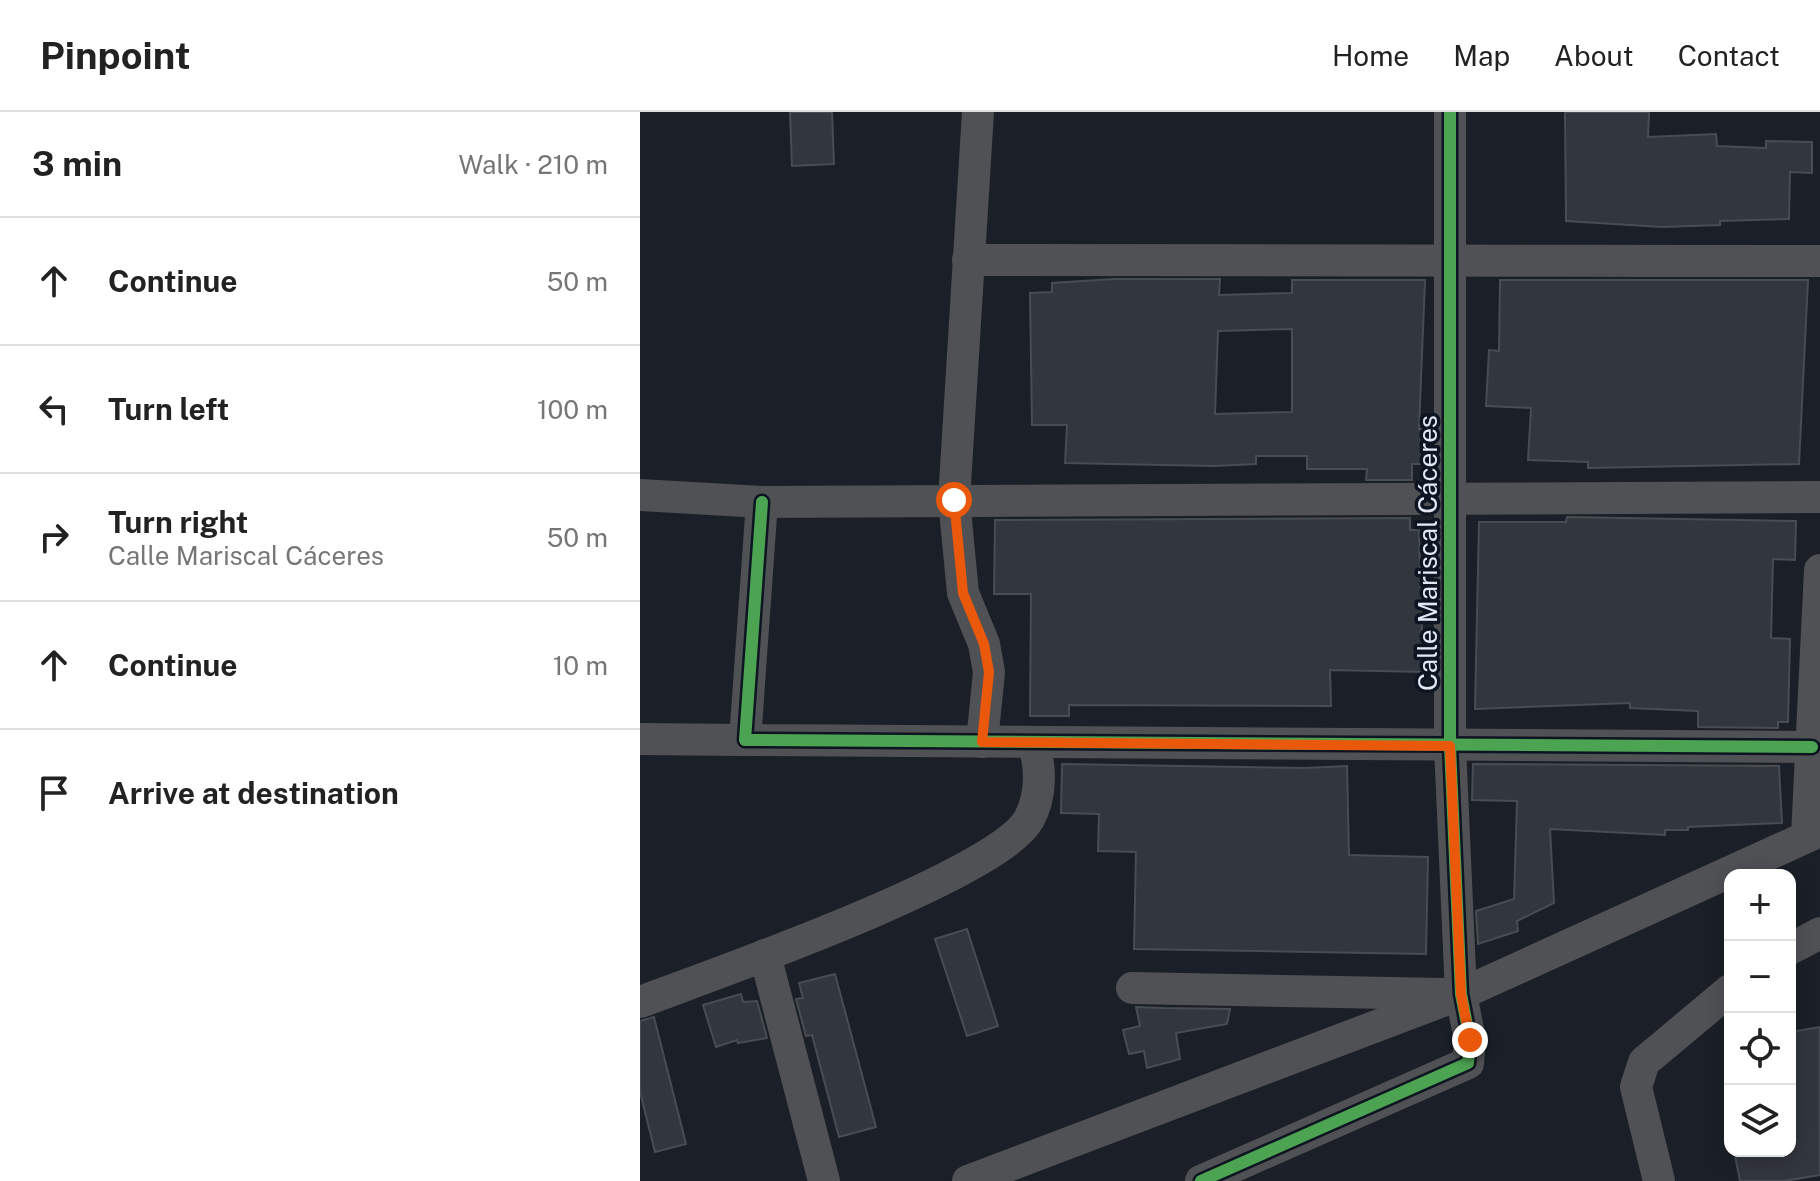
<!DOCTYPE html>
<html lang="en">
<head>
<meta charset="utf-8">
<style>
	:root { --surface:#fff; --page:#f2f2f2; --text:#222; --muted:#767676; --line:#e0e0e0 }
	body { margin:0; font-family:"Public Sans",sans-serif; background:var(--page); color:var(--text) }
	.controls { position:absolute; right:24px; bottom:24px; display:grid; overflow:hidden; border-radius:16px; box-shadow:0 4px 20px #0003 }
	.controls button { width:72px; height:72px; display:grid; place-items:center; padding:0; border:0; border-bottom:2px solid var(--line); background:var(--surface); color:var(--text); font:40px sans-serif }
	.stop { position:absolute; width:24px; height:24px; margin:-18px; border:6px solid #ea580c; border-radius:50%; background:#fff }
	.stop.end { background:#ea580c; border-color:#fff; box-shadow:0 2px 8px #0008 }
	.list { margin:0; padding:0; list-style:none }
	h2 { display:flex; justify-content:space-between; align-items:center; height:104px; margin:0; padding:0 32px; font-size:34px }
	h2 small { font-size:26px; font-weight:400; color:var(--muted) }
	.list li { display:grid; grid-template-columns:52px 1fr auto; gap:24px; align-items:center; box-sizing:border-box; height:128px; padding:0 32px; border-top:2px solid var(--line) }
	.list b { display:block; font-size:30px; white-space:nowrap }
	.list p { margin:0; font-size:26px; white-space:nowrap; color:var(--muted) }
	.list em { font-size:26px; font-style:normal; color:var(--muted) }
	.icon { flex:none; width:44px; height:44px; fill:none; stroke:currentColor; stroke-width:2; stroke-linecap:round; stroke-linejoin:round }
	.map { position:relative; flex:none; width:1180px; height:1069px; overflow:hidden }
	header { display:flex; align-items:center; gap:48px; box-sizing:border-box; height:112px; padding:0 40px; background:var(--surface); border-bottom:2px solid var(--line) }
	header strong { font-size:38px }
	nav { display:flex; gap:44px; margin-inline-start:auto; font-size:28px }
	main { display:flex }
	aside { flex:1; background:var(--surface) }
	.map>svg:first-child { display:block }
	.building { fill:#32363d; stroke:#484c53; stroke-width:2; fill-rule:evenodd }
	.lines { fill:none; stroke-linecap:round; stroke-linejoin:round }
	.minor { stroke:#505154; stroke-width:32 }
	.cycleway-casing { stroke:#0e1522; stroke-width:17 }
	.cycleway { stroke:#4ca352; stroke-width:12 }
	.route { stroke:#ea580c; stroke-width:10 }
	.labels { text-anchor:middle; stroke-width:7; stroke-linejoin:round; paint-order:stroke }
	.street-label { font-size:26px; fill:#e2e7f1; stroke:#0e1522 }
</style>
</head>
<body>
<header>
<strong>Pinpoint</strong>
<nav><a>Home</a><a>Map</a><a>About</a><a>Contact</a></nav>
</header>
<main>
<aside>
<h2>3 min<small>Walk · 210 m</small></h2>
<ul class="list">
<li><svg class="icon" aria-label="ahead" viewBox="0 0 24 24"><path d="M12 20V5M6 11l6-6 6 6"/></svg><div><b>Continue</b></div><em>50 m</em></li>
<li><svg class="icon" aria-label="left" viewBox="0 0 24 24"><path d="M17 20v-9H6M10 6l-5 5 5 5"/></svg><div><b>Turn left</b></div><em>100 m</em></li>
<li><svg class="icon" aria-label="right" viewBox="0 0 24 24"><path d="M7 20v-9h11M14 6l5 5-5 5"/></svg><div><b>Turn right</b><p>Calle Mariscal Cáceres</p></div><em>50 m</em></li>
<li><svg class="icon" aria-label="ahead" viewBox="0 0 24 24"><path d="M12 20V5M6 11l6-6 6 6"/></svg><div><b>Continue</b></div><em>10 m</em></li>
<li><svg class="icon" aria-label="arrive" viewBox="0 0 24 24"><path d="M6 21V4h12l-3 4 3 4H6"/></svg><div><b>Arrive at destination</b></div></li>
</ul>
</aside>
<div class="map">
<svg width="1180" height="1069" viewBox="0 0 1180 1069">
	<rect width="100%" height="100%" fill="#1b1f27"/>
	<!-- building -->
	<g class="building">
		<path d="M150 0H192L194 52 152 54Z"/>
		<path d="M925 0H1009L1008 25 1076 22 1077 34 1126 36V29L1172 30V61L1150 60 1149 107 1080 109V113L1022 115 926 109Z"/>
		<path d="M474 167H580L579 183 652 181V168H785L779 317H784L785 352H772V368H726L727 357H667V344H616V352L574 354 425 351 427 313H392L390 181 412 180V171ZM652 217V300L575 302 578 219Z"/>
		<path d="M860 168H1168L1159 352 948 356V350L888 348 891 296 846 294 849 238 859 239Z"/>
		<path d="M927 405 1156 409 1155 448 1133 447 1131 526 1150 527 1148 610H1138V616L1058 615V599L990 596V591L835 597 839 410H926Z"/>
		<path d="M770 406V418H779L782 520H787L786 560 690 558 691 594 429 593V604H390L391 482H354L355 408Z"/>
		<path d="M422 652 665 656 707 654 709 743 788 745 786 842 494 837 496 740 458 739 459 702 421 701Z"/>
		<path d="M833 652 1139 654 1142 711 1048 715V718H1025V723L910 717 914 791 877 809 878 819 838 832 836 799 874 787 877 689 832 688Z"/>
		<path d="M327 817 358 914 327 924 295 827Z"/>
		<path d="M195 862 236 1015 199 1025 172 923 166 924 156 887 163 886 159 871Z"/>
		<path d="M101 882 103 890 117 889 127 926 98 931 97 928 76 935 63 893Z"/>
		<path d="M496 895 522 896 590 897 587 912 536 921 540 947 507 956 504 939 489 942 483 918 500 914Z"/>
		<path d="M14 905 46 1032 15 1040 0 980V909Z"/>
		<path d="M1180 915V1063L1144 1069H1100L1094 1039H1150V920Z"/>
	</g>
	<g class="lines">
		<!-- minor -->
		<g class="minor">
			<path d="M338 0 314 388 323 481 344 532 349 560 342 630"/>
			<path d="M328 148 1180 149"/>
			<path d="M0 383 122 390 1180 385"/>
			<path d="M122 390 105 628 1172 635"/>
			<path d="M0 627 105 628"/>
			<path d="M1167 724 1180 458"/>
			<path d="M1150 837 1180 821"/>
			<path d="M125 843 184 1069"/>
			<path d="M492 876 805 882"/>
			<path d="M0 890C72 863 359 763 389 707 402 683 401 654 393 630"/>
			<path d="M328 1069 821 882 1180 719"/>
			<path d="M561 1069 828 951 830 928 821 882 810 634V0"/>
			<path d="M1019 1069 996 975 1004 950 1090 878"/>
		</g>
		<defs>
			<g id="cycleway">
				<path d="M122 390 105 628 1172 635"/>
				<path d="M561 1069 828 951 830 928 821 882 810 634V0"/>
			</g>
		</defs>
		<!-- cycleway casing -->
		<use href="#cycleway" class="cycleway-casing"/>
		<!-- cycleway -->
		<use href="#cycleway" class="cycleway"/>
	</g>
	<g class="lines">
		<!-- route -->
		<path class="route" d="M314 388 323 481 344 532 349 560 342 630 810 634 821 882 830 928"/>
	</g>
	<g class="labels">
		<!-- street labels -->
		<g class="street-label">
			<text transform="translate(788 441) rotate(-90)" y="9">Calle Mariscal Cáceres</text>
		</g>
	</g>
</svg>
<div class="controls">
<button>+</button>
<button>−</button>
<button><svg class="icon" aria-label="locate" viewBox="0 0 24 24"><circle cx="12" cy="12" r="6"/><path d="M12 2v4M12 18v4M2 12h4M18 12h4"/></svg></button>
<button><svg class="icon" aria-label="layers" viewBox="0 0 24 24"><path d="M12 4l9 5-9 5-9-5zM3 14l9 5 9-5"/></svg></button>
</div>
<div class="stop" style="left:314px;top:388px"></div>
<div class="stop end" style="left:830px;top:928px"></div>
</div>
</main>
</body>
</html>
